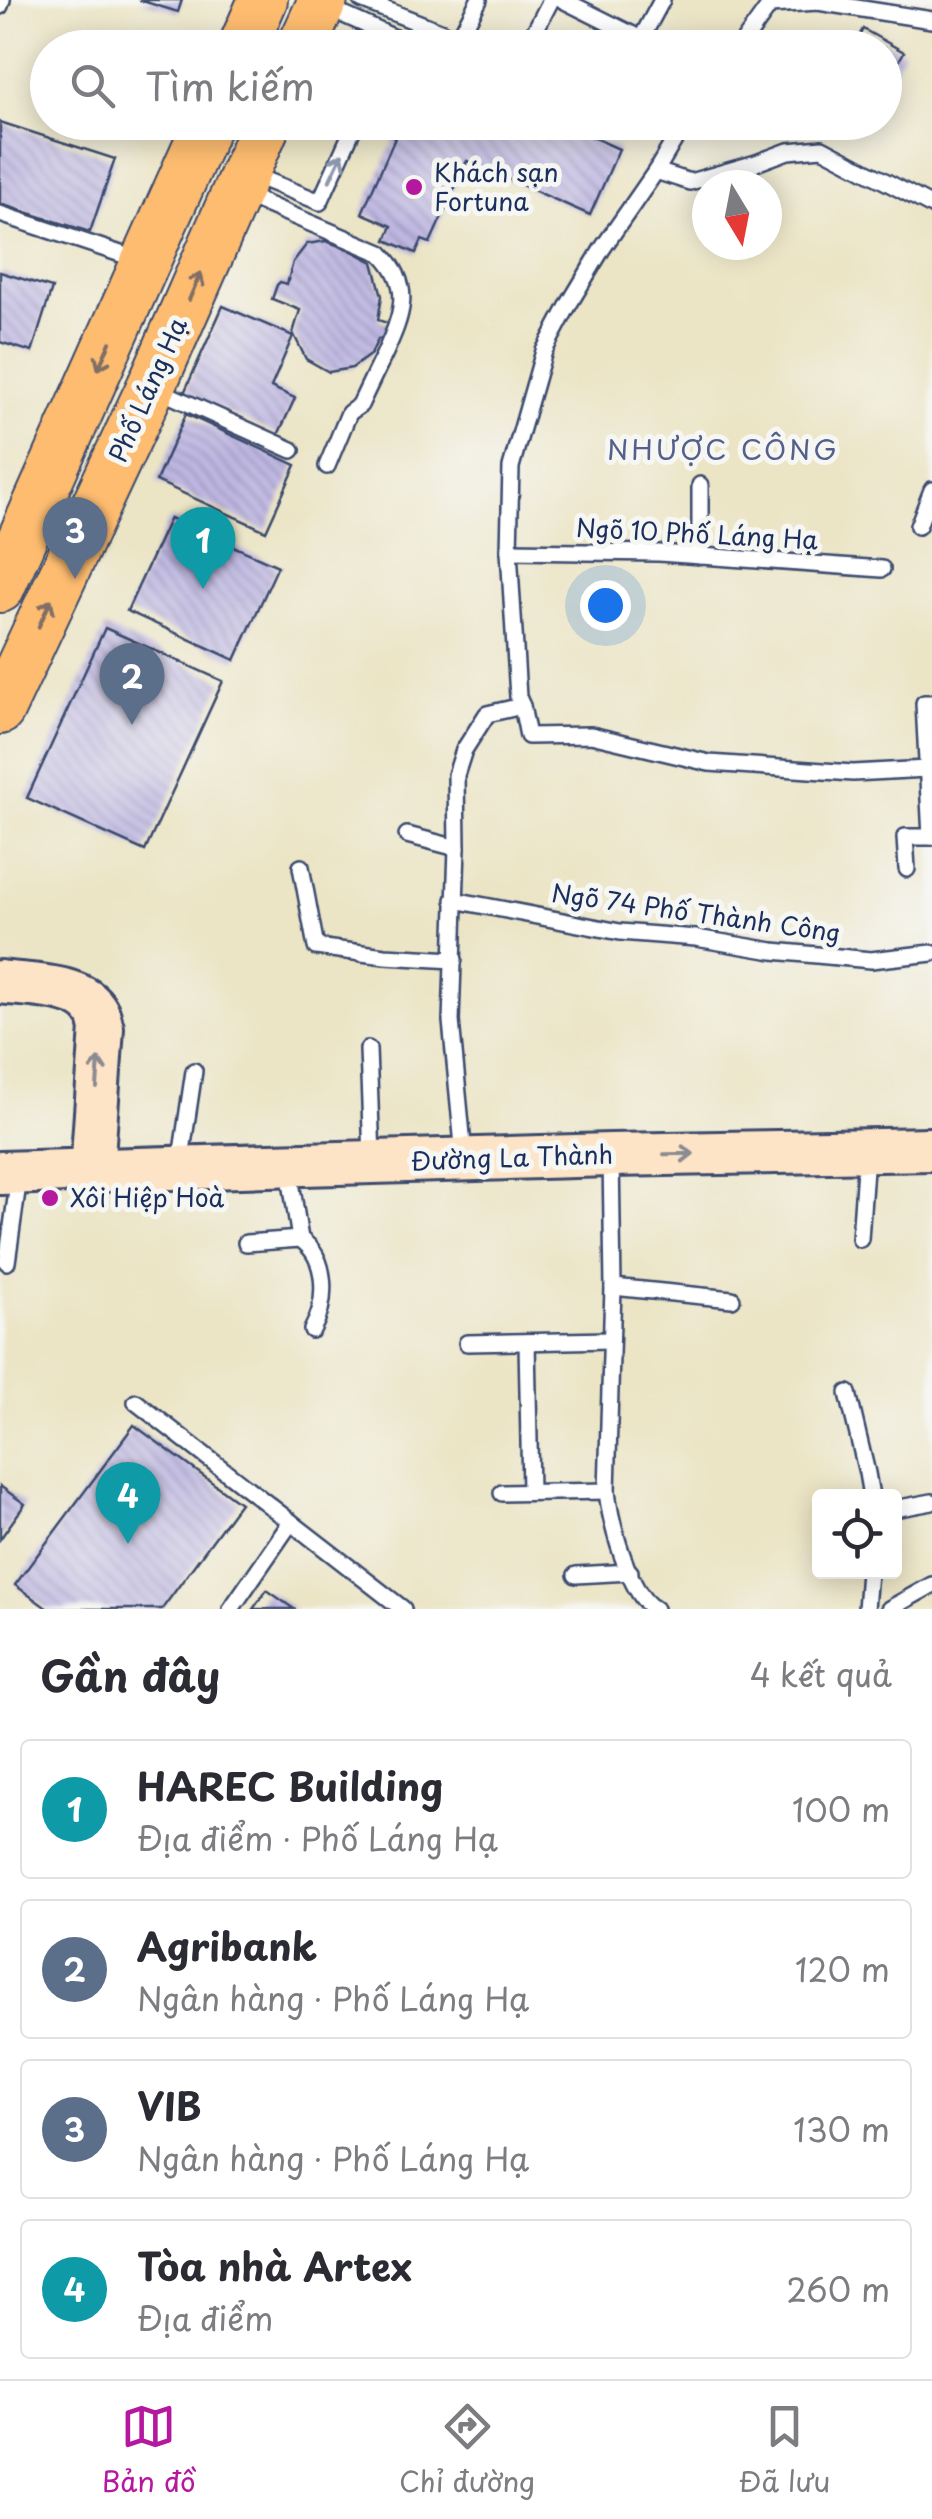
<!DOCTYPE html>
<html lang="vi">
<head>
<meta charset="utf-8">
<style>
	:root { --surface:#fff; --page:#f2f2f3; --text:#2b2b33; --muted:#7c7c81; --line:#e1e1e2; --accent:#b5179e }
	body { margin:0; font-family:"Playpen Sans",sans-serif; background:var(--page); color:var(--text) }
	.controls { position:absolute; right:30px; bottom:30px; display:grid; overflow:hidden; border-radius:10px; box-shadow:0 5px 25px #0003 }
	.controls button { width:90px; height:90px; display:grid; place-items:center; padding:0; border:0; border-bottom:2px solid var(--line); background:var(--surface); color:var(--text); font:50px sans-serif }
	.compass { position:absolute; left:692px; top:170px; width:90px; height:90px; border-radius:50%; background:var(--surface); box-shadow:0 5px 25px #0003; rotate:170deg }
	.you { position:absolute; left:605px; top:605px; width:35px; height:35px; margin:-25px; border:8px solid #fff; border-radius:50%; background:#1a73e8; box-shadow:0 0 0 15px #1a73e833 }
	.badge { display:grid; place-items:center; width:65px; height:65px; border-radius:50%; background:var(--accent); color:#fff; font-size:32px; font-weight:700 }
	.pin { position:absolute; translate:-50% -82px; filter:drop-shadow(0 2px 5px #0008) }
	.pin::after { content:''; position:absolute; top:52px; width:35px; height:30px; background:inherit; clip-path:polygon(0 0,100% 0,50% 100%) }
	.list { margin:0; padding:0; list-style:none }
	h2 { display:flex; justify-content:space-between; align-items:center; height:130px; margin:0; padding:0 40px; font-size:42px }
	h2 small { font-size:32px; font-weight:400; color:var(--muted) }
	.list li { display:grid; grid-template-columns:65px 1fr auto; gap:30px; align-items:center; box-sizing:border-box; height:140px; margin:0 20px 20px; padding:0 20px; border:2px solid var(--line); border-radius:10px }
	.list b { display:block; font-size:38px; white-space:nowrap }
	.list p { margin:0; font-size:32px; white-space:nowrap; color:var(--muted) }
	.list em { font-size:32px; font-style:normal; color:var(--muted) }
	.icon { flex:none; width:55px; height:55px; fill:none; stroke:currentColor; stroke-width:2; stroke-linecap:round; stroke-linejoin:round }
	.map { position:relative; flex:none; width:932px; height:1609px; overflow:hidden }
	.search { position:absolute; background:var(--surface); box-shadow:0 5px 25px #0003; left:30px; right:30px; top:30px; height:110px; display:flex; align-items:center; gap:25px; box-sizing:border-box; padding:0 35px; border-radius:55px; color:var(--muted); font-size:38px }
	.sheet { height:770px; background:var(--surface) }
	nav { display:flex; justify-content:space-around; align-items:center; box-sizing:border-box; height:140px; border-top:2px solid var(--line); background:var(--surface); font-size:28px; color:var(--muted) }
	nav a { display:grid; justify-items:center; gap:5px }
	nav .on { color:var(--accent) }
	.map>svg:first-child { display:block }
	.building { fill:url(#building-back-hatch) }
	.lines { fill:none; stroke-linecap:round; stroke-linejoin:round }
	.service-casing { stroke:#3a4a6d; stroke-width:20 }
	.secondary-casing { stroke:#3a4a6d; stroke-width:48 }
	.primary-casing { stroke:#3a4a6d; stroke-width:52 }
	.service { stroke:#fff; stroke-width:15 }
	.secondary { stroke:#fee4c6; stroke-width:42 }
	.primary { stroke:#fdbc70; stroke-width:48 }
	.oneway { stroke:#8d97ae }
	.oneway2 { stroke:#816e66 }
	.oneway3 { stroke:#8c8a92 }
	.poi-dot { fill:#b5179e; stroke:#f6f6f2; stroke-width:4 }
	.labels { text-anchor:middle; stroke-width:10; stroke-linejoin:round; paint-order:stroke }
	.poi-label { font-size:25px; fill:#1b2f5e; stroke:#f6f6f2; text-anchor:start }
	.street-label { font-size:25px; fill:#1b2f5e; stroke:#f6f6f2 }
	.neighbourhood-label { font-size:28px; letter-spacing:2.5px; fill:#545f8c; stroke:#f6f6f2 }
</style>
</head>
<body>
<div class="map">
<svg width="932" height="1609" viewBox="0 0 932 1609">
	<defs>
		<pattern id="building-back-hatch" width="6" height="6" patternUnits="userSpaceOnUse" patternTransform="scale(2.5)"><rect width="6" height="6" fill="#bfb7e2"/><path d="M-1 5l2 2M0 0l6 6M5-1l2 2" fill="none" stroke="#9a95ba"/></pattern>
	</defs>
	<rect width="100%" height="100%" fill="#f6f6f2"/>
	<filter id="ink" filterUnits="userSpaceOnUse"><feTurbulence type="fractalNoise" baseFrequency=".01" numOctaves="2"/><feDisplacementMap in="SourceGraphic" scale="20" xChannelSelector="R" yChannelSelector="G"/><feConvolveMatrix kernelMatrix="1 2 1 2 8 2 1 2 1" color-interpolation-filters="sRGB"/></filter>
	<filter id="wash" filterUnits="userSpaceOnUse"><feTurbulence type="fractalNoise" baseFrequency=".0048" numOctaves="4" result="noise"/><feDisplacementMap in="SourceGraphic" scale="40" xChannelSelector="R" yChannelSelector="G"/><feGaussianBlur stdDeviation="2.25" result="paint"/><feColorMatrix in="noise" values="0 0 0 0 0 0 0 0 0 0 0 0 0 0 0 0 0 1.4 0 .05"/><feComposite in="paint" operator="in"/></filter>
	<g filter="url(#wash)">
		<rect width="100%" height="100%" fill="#ebe4c5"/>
		<g id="blocks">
			<!-- building -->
			<g class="building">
				<path d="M139 0H182L178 12Z"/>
				<path d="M863 29 904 52 889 78 884 76V48H852Z"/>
				<path d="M0 122 115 159 90 232 0 204Z"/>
				<path d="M402 122H559L619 149 590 215 467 161 430 243 422 240 416 253 386 240 392 226 362 213Z"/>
				<path d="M326 241 348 249 373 262 382 296 378 320 393 325 389 338 378 339 371 354 352 368 329 372 306 359 293 333 300 310 272 299 277 285 280 282 287 284 293 262 307 244Z"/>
				<path d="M0 272 52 288 32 352 0 342Z"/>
				<path d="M223 306 293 336 271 387 295 398 278 435 184 393Z"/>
				<path d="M186 414 296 465 266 531 156 481Z"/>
				<path d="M170 518 278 566 235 660 127 611Z"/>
				<path d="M105 628 223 681 145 851 27 798Z"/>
				<path d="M134 1425 240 1503 162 1609H48L15 1585Z"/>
				<path d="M0 1486 25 1504 0 1539Z"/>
				<path d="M267 1590 294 1609H253Z"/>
			</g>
		</g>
	</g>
	<g filter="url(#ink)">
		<use href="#blocks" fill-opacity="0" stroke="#3a4a6d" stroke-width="2.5"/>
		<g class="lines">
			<defs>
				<g id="service">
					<path d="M361 0 483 48"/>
					<path d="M563 0 641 39 662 0"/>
					<path d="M0 6 2 0"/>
					<path d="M326 7 395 38 391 48"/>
					<path d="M459 38 479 0"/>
					<path d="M526 48 551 0"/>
					<path d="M739 48 770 5 818 2 932 20"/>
					<path d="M656 171 690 182 756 163 788 151 822 148 932 206"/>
					<path d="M248 173 320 202 356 122"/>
					<path d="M239 193 381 253C415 287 401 317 384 355 376 371 368 388 360 405L349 413 327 466"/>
					<path d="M0 214 139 260"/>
					<path d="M154 388 292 450"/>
					<path d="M700 485V556"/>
					<path d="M918 526 932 490"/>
					<path d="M509 551 659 553 882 569"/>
					<path d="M522 706 528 736 591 735 709 763 853 773 927 769"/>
					<path d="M407 835 457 848"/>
					<path d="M931 837 924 703H932"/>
					<path d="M301 867 316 947 385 956 454 960"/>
					<path d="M907 869 905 837H932"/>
					<path d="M454 900 620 932 696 938 773 951 871 960 932 953"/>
					<path d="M368 1049 372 1158"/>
					<path d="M464 1156 451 1021 457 848 456 775 464 750 487 714 522 706 518 697 509 551 511 467 544 351 569 304 602 249 656 171 685 122"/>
					<path d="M611 1157 613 1287 607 1491C610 1520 629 1596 655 1609"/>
					<path d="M180 1165 194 1071"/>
					<path d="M289 1169 300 1239"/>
					<path d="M860 1239 866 1154"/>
					<path d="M246 1243 300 1239C329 1258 327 1303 312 1330"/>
					<path d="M7 1262 19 1177"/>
					<path d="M613 1287 732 1299"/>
					<path d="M527 1342 530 1491"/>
					<path d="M467 1343 611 1340"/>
					<path d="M848 1393 867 1473 871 1496"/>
					<path d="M136 1402 403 1609"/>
					<path d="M502 1493 607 1491"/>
					<path d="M894 1509 932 1502"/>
					<path d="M576 1575 630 1572"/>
					<path d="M231 1609 291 1522"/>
					<path d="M866 1609 869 1572"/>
					<path d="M889 1609 932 1585"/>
				</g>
				<g id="secondary">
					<path d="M0 982C28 986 82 984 97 1012 100 1017 100 1023 102 1028L92 1170"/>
					<path d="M0 1173 611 1155 932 1149"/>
				</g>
				<g id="primary">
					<path d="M242 48 263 0"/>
					<path d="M301 48 323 0"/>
					<path d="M0 588 208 122"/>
					<path d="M0 710 151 387 267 122"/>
				</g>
			</defs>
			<!-- service casing -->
			<use href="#service" class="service-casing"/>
			<!-- secondary casing -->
			<use href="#secondary" class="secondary-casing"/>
			<!-- primary casing -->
			<use href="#primary" class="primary-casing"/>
			<!-- service -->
			<use href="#service" class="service"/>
			<!-- secondary -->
			<use href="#secondary" class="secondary"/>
			<!-- primary -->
			<use href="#primary" class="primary"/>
		</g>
		<!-- one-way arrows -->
		<defs><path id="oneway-shaft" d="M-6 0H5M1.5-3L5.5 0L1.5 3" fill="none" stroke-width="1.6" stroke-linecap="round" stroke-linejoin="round" transform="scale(2.5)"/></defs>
		<use class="oneway" href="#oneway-shaft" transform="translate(336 167) rotate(-65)"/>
		<g class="oneway2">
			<use href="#oneway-shaft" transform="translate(195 286) rotate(-67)"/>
			<use href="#oneway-shaft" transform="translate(104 356) rotate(114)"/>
			<use href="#oneway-shaft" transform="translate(45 613) rotate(-65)"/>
		</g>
		<g class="oneway3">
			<use href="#oneway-shaft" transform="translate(98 1073) rotate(-86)"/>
			<use href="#oneway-shaft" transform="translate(679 1154) rotate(-1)"/>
		</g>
	</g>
	<!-- markers -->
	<g class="poi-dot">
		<circle cx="414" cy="187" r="10"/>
		<circle cx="50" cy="1198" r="10"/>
	</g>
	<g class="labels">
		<!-- poi labels -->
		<g class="poi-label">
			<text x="434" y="182">Khách sạn<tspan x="434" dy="29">Fortuna</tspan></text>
			<text x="70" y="1207">Xôi Hiệp Hoà</text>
		</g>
		<!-- street labels -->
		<g class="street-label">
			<text transform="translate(148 390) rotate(-66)" y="9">Phố Láng Hạ</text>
			<text transform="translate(697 534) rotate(3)" y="9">Ngõ 10 Phố Láng Hạ</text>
			<text transform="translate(696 913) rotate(8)" y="9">Ngõ 74 Phố Thành Công</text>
			<text transform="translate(512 1158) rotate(-2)" y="9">Đường La Thành</text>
		</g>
		<!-- neighbourhood labels -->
		<g class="neighbourhood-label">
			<text x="723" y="460">NHƯỢC CÔNG</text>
		</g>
	</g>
</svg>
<div class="controls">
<button><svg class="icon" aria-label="locate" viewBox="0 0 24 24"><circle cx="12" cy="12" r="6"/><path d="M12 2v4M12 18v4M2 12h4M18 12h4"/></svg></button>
</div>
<svg class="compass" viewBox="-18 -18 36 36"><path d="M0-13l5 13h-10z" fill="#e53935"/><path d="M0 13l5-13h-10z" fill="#7c7c81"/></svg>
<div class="you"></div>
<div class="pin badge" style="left:203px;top:589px;background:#0f9aa8">1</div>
<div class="pin badge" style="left:132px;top:725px;background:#5c6f8a">2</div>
<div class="pin badge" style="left:75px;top:579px;background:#5c6f8a">3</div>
<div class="pin badge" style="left:128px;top:1544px;background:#0f9aa8">4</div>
<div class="search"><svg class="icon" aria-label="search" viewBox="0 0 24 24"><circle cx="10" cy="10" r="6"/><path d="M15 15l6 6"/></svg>Tìm kiếm</div>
</div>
<section class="sheet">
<h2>Gần đây<small>4 kết quả</small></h2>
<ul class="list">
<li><span class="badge" style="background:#0f9aa8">1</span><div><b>HAREC Building</b><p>Địa điểm · Phố Láng Hạ</p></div><em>100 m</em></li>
<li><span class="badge" style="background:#5c6f8a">2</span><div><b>Agribank</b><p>Ngân hàng · Phố Láng Hạ</p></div><em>120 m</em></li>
<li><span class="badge" style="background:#5c6f8a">3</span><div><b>VIB</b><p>Ngân hàng · Phố Láng Hạ</p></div><em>130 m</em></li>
<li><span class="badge" style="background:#0f9aa8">4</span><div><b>Tòa nhà Artex</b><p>Địa điểm</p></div><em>260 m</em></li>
</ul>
</section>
<nav>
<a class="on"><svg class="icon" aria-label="map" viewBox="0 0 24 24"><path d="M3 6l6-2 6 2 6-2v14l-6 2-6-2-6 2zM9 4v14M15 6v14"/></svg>Bản đồ</a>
<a><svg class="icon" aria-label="directions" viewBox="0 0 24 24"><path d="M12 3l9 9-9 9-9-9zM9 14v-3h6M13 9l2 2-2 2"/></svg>Chỉ đường</a>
<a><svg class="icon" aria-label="saved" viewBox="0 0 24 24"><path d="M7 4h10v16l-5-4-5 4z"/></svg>Đã lưu</a>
</nav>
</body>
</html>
